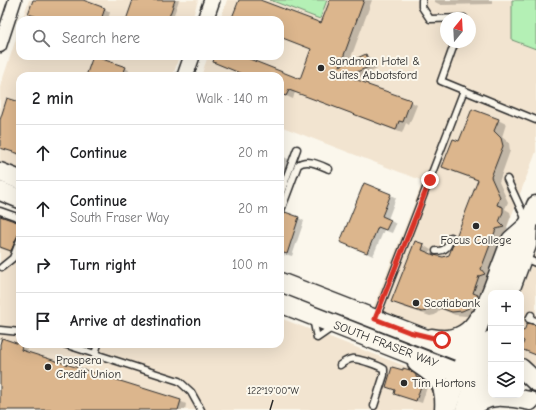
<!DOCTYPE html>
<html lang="en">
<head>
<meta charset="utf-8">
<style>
	:root { --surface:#fff; --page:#f2f2f2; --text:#202124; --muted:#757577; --line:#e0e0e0 }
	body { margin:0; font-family:"Comic Neue",sans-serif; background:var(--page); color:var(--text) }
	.controls { position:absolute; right:12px; bottom:12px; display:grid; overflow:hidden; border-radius:8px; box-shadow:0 4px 16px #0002 }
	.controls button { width:36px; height:36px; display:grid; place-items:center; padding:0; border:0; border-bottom:1px solid var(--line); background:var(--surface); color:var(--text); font:20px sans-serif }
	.compass { position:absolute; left:440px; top:12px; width:36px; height:36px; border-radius:50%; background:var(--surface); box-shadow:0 4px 16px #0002; rotate:18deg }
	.stop { position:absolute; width:12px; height:12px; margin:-9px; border:3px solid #d93025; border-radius:50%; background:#fff }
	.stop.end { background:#d93025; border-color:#fff; box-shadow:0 1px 4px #0008 }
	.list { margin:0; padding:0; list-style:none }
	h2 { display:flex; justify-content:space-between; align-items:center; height:52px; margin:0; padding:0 16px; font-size:17px }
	h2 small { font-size:13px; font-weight:400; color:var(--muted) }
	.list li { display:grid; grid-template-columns:26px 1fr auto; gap:12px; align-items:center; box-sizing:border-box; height:56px; padding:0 16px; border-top:1px solid var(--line) }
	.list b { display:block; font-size:15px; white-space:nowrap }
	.list p { margin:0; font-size:13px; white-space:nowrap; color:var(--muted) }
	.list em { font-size:13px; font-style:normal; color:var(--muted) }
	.icon { flex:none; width:22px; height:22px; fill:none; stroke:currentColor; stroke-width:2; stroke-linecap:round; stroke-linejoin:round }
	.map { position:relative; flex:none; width:536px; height:410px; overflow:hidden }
	.search { position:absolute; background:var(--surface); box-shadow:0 4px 16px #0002; left:16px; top:16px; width:268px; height:44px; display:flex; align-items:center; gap:10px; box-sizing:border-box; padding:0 14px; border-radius:12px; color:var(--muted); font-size:15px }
	.panel { position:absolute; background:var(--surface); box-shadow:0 4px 16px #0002; left:16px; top:72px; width:268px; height:276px; border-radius:12px }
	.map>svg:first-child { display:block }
	.built { fill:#f2e4d0; fill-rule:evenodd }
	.green { fill:#b4f0b5; stroke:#708e70 }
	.shadow { fill:#0003 }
	.building { fill:#dcb68d; stroke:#2b2b2b }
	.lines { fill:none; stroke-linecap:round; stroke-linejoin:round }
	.service-casing { stroke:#2b2b2b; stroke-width:9 }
	.minor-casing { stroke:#2b2b2b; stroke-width:15 }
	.tertiary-casing { stroke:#2b2b2b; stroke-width:18 }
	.secondary-casing { stroke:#2b2b2b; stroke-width:21 }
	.service { stroke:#fbf7ec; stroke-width:6 }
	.minor { stroke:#fbf7ec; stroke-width:12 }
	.tertiary { stroke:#fbf7ec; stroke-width:15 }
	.secondary { stroke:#fbf7ec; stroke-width:18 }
	.route { stroke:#d93025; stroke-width:5 }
	.ticks { fill:none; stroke:#2b2b2b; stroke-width:1.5 }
	.poi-dot { fill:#2b2b2b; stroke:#fbf7ec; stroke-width:1.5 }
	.labels { text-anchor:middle; stroke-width:4; stroke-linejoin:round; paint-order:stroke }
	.poi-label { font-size:12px; fill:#2b2b2b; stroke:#fbf7ec; text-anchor:start }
	.street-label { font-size:12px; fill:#2b2b2b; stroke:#fbf7ec }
	.ticks-label { font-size:10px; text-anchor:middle; fill:#2b2b2b; stroke:#fbf7ec; stroke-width:4; stroke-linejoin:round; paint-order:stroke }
</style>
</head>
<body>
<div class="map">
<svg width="536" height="410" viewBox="0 0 536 410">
	<rect width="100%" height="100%" fill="#fbf7ec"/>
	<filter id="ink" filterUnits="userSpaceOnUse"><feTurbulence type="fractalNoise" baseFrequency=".025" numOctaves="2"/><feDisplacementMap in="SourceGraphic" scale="8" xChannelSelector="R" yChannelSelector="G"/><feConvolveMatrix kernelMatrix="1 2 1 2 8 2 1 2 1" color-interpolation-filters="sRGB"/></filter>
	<g filter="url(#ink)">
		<!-- built -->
		<g class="built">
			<path d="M29 0H198L192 20H22Z"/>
			<path d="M227 0H269L320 19 327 0H536V152L477 306 467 323 442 332 412 323 373 308 423 181 280 126V76H201L208 56H280V20H220ZM446 18H470V42H446Z"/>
			<path d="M20 27V56H179L173 76H20V169L0 161V87Z"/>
			<path d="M0 207 20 215V344H280V318L410 368 420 374 433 387 436 395V410H0Z"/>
			<path d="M536 253V366L526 362 521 356 520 293Z"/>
		</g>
		<!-- green -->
		<g class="green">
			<path d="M270 0H327L320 19Z"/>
			<path d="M512 0H536V49L512 40Z"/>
		</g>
		<!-- shadow -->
		<g class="shadow">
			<path d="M34 0H80L105 9 110 12 108 20H45L29 13Z"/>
			<path d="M134 0H179L172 20H127Z"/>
			<path d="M240 0H257L322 24 331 0H372L349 63 366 56 373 59 377 69 354 80 374 89 410 101 417 105 409 125 406 123 402 133 295 92 293 99 280 93V76H246L214 62 216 56H239L300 81 312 49 280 37V20H232Z"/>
			<path d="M435 0H492V4L441 5 435 2Z"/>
			<path d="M125 68 129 70 128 73 137 76H87Z"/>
			<path d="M20 103V157L16 153 0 148V123Z"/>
			<path d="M498 120 506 124 502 137 509 143 510 151 499 182 508 202 505 209 510 212 511 216 507 227 510 231 504 233 481 298 473 314 466 316 455 315 441 309 435 315 430 316 400 306 392 301 423 245 431 250 429 254 443 259 450 256 479 181 451 171 444 167 459 142Z"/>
			<path d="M280 155 292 161 280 193Z"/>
			<path d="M391 195 396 198 388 219 396 224 392 233 384 230 373 256 341 242Z"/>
			<path d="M0 216 20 224V252L19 255 0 248Z"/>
			<path d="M299 218 304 221 292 256 285 254 284 256 280 255V226Z"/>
			<path d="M0 338 22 346 28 350 27 353 180 401 186 404 185 410H0Z"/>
			<path d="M403 372 416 375 428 384 422 403 401 396 395 393 396 391 387 387Z"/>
		</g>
		<!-- building -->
		<g class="building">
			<path d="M33 0H83L105 8 101 20H47L28 14Z"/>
			<path d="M133 0H175L168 20H126Z"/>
			<path d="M239 0H260L321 23 330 0H364L340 66 366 54 371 66 347 76 368 84V85L411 100 403 122 399 121 396 130 289 90 286 96 280 94V76H247L213 62 215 56H242L300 79 311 49 280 37V20H231Z"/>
			<path d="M93 56 126 67 122 76H86Z"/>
			<path d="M7 98 20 102V154L0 148V120Z"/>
			<path d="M472 109 499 119 494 131 501 138 503 146 491 177 500 197 497 205 503 207V212L499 222 504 227 496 229 481 269 485 274 479 276 473 293 478 295 469 308 462 311 452 312 432 305 427 311 422 312 415 310 391 302 415 241 424 244 422 250 434 255 443 257 449 255 478 180 442 167 453 139 459 141Z"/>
			<path d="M364 183 391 194 382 216 391 220 386 230 378 227 367 253 340 242Z"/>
			<path d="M285 212 299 217 287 254 280 252V223Z"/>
			<path d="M0 216 20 223V230L11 251 0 247Z"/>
			<path d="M527 323 536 325V355L521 349 524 341 521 339V330L524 331Z"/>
			<path d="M2 338 22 345 21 350 181 400 178 410H0V344Z"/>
			<path d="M392 367 403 370V368L410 370 416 375V377L423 380 416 401 394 394 395 390 386 387Z"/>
		</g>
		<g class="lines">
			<defs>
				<g id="service">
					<path d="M422 0V7L430 19 464 18"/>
					<path d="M455 42 441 81 536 120"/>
					<path d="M507 179 526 220"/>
					<path d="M280 195 297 149"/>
					<path d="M0 211 20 218"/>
					<path d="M280 213 298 165C307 158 320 165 329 169"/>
					<path d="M436 251C447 251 448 246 451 237"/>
					<path d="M524 258 536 263"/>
					<path d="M2 267 13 258 20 240"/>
					<path d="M531 315 529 319 536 321"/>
					<path d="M376 318 464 90"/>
					<path d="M313 319 317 338 333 327"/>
					<path d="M0 330 20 332"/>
					<path d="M64 344 179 381 191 392 201 410"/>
					<path d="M95 354 98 344"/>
					<path d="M340 365C344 362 350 358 355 359 362 360 378 365 384 369V375L374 406"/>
				</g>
				<path id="minor" d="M0 46 15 0"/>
				<g id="tertiary">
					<path d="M205 20 212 0"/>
					<path d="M185 76 192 56"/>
				</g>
				<g id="secondary">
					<path d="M0 172 20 180"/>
					<path d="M0 191 20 199"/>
					<path d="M280 282 491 364"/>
					<path d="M491 293 511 240 528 225"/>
					<path d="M509 293 527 245 528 225 536 205"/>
					<path d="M280 303 491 386"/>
					<path d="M432 338C451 342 468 336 478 319"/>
					<path d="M417 363C438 377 446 383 444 410"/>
					<path d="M521 368 536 382"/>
					<path d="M446 410 491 293"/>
					<path d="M465 410 491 340"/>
					<path d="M471 410C485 391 510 397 530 401"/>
				</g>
			</defs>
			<!-- service casing -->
			<use href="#service" class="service-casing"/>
			<!-- minor casing -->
			<use href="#minor" class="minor-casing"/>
			<!-- tertiary casing -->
			<use href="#tertiary" class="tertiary-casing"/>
			<!-- secondary casing -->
			<use href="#secondary" class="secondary-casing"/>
			<!-- service -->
			<use href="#service" class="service"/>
			<!-- minor -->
			<use href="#minor" class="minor"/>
			<!-- tertiary -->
			<use href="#tertiary" class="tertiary"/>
			<!-- secondary -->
			<use href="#secondary" class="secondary"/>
		</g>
	</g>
	<g class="lines" filter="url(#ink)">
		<!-- route -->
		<path class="route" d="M430 180 375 319 409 332 442 340"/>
	</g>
	<!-- ticks -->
	<path class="ticks" d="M270 410 273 400"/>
	<!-- markers -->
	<g class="poi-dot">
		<circle cx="321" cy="68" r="4"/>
		<circle cx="476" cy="226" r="4"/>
		<circle cx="416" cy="303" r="4"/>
		<circle cx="48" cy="367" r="4"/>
		<circle cx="404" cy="383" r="4"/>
	</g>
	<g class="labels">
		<!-- poi labels -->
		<g class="poi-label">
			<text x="329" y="65">Sandman Hotel &amp;<tspan x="329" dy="14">Suites Abbotsford</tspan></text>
			<text x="476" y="244" text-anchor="middle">Focus College</text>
			<text x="424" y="307">Scotiabank</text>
			<text x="56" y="364">Prospera<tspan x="56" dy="14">Credit Union</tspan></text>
			<text x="412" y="387">Tim Hortons</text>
		</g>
		<!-- street labels -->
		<g class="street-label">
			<text transform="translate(386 344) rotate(21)" y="4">SOUTH FRASER WAY</text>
		</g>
	</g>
	<g class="ticks-label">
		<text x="273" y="394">122°19'00"W</text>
	</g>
</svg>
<div class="controls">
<button>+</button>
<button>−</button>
<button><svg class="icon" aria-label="layers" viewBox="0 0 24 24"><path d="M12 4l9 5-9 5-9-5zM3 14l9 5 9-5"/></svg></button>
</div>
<svg class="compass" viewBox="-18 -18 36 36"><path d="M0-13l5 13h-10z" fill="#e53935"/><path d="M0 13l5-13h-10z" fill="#757577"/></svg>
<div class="stop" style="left:442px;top:340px"></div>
<div class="stop end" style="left:430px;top:180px"></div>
<div class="search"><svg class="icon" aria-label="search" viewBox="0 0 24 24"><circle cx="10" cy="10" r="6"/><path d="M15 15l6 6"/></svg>Search here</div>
<section class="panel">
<h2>2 min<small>Walk · 140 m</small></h2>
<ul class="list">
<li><svg class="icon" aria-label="ahead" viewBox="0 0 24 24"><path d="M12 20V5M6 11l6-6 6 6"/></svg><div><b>Continue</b></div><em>20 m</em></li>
<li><svg class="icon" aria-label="ahead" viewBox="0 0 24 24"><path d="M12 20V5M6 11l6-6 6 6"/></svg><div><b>Continue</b><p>South Fraser Way</p></div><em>20 m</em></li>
<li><svg class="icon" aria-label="right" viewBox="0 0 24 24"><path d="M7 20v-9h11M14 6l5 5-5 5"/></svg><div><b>Turn right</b></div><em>100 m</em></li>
<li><svg class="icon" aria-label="arrive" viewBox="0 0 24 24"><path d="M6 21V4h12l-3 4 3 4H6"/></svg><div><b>Arrive at destination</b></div></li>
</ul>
</section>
</div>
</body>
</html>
